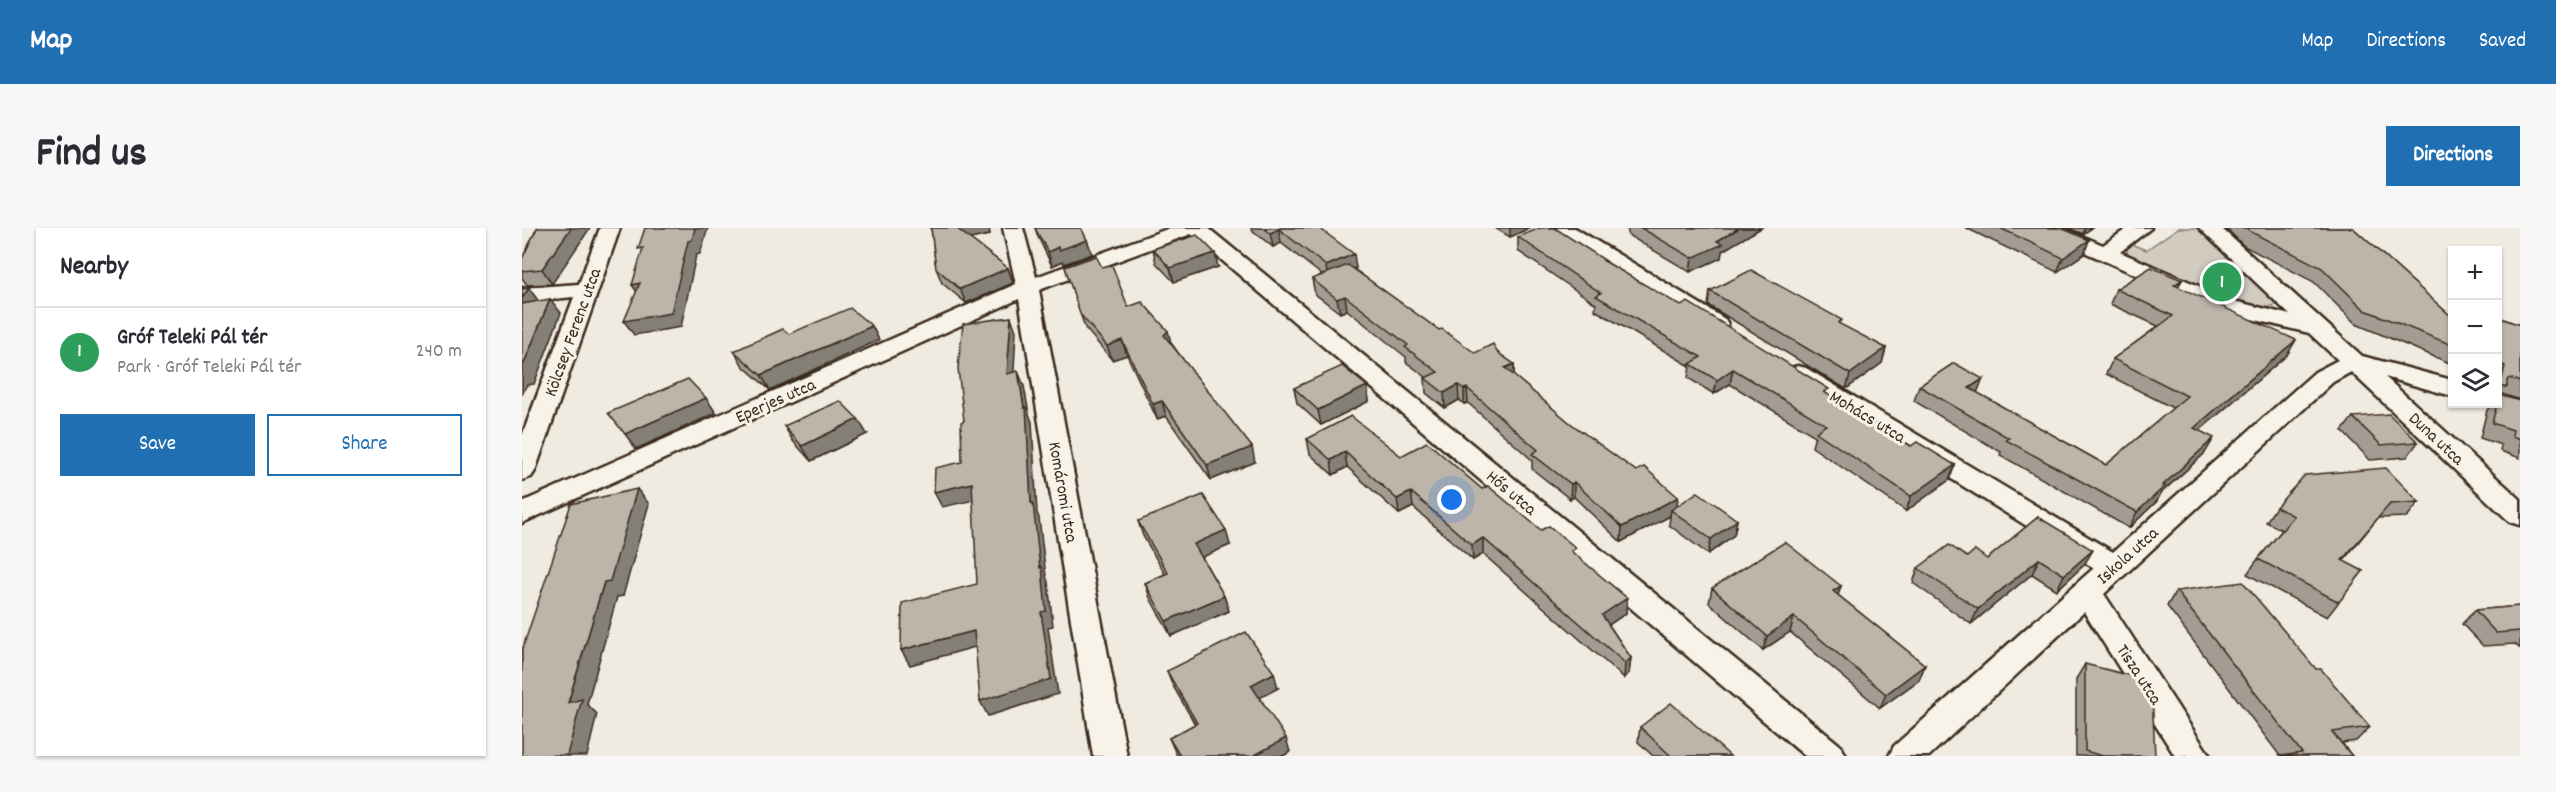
<!DOCTYPE html>
<html lang="en">
<head>
<meta charset="utf-8">
<style>
	:root { --surface:#fff; --page:#f7f7f7; --text:#2b2b33; --muted:#7c7c81; --line:#e1e1e2; --accent:#1f6fb2 }
	body { margin:0; font-family:Dekko,sans-serif; background:var(--page); color:var(--text) }
	.controls { position:absolute; right:18px; top:18px; display:grid; overflow:hidden; border-radius:0px; box-shadow:0 2px 4px #0004 }
	.controls button { width:54px; height:54px; display:grid; place-items:center; padding:0; border:0; border-bottom:2px solid var(--line); background:var(--surface); color:var(--text); font:30px sans-serif }
	.you { position:absolute; left:930px; top:272px; width:21px; height:21px; margin:-15px; border:4px solid #fff; border-radius:50%; background:#1a73e8; box-shadow:0 0 0 9px #1a73e833 }
	.badge { display:grid; place-items:center; width:39px; height:39px; border-radius:50%; background:var(--accent); color:#fff; font-size:20px; font-weight:700 }
	.pin { position:absolute; translate:-50% -50%; border:3px solid #fff; box-shadow:0 2px 6px #0006 }
	.list { margin:0; padding:0; list-style:none }
	h2 { display:flex; justify-content:space-between; align-items:center; height:78px; margin:0; padding:0 24px; font-size:26px }
	h2 small { font-size:20px; font-weight:400; color:var(--muted) }
	.list li { display:grid; grid-template-columns:39px 1fr auto; gap:18px; align-items:center; box-sizing:border-box; height:90px; padding:0 24px; border-top:2px solid var(--line) }
	.list b { display:block; font-size:22px; white-space:nowrap }
	.list p { margin:0; font-size:20px; white-space:nowrap; color:var(--muted) }
	.list em { font-size:20px; font-style:normal; color:var(--muted) }
	.actions { display:flex; gap:12px; padding:18px 24px }
	.actions a { flex:1; padding:14px 0; border:2px solid var(--accent); border-radius:0px; text-align:center; font-size:21px; color:var(--accent) }
	.actions .main { background:var(--accent); color:#fff }
	.icon { flex:none; width:33px; height:33px; fill:none; stroke:currentColor; stroke-width:2; stroke-linecap:round; stroke-linejoin:round }
	.map { position:relative; flex:none; width:1998px; height:528px; overflow:hidden; border-radius:0px }
	header { display:flex; align-items:center; gap:36px; box-sizing:border-box; height:84px; padding:0 30px; background:var(--accent); color:#fff }
	header strong { font-size:28px }
	nav { display:flex; gap:33px; margin-inline-start:auto; font-size:21px }
	.intro { display:flex; align-items:center; justify-content:space-between; box-sizing:border-box; height:144px; padding:0 36px }
	h1 { margin:0; font-size:42px }
	.button { padding:15px 27px; border-radius:0px; background:var(--accent); color:#fff; font-size:21px; font-weight:700 }
	main { display:flex; gap:36px; padding:0 36px }
	aside { flex:1; background:var(--surface); border-radius:0px; box-shadow:0 2px 4px #0004 }
	.map>svg:first-child { display:block }
	.green { fill:#d1cbc0; stroke:#867a6f; stroke-width:1.5 }
	.lines { fill:none; stroke-linecap:round; stroke-linejoin:round }
	.street-casing { stroke:#3b2a1e; stroke-width:5 }
	.street { fill:#f7f3e8; fill-rule:evenodd }
	.wall { fill:#a39c92; stroke:#3b2a1e; stroke-width:1.5 }
	.shaded-wall { fill:#847f77; stroke:#3b2a1e; stroke-width:1.5 }
	.building { fill:#bdb5aa; stroke:#3b2a1e; stroke-width:1.5 }
	.labels { text-anchor:middle; stroke-width:6; stroke-linejoin:round; paint-order:stroke }
	.street-label { font-size:18px; fill:#3b2a1e; stroke:#f7f3e8 }
</style>
</head>
<body>
<header>
<strong>Map</strong>
<nav><a>Map</a><a>Directions</a><a>Saved</a></nav>
</header>
<div class="intro"><h1>Find us</h1><a class="button">Directions</a></div>
<main>
<aside>
<h2>Nearby<small></small></h2>
<ul class="list">
<li><span class="badge" style="background:#2e9e5b">1</span><div><b>Gróf Teleki Pál tér</b><p>Park · Gróf Teleki Pál tér</p></div><em>240 m</em></li>
</ul>
<div class="actions"><a class="main">Save</a><a>Share</a></div>
</aside>
<div class="map">
<svg width="1998" height="528" viewBox="0 0 1998 528">
	<rect width="100%" height="100%" fill="#efebe0"/>
	<filter id="ink" filterUnits="userSpaceOnUse"><feTurbulence type="fractalNoise" baseFrequency=".0167" numOctaves="2"/><feDisplacementMap in="SourceGraphic" scale="12" xChannelSelector="R" yChannelSelector="G"/><feConvolveMatrix kernelMatrix="1 2 1 2 8 2 1 2 1" color-interpolation-filters="sRGB"/></filter>
	<g filter="url(#ink)">
		<!-- green -->
		<path class="green" d="M1656 0H1677L1755 74 1754 77 1742 81 1730 79 1613 32 1605 24V19L1609 16 1624 22Z"/>
		<g class="lines">
			<defs>
				<g id="street">
					<path d="M78 0H98L13 243 9 249 0 252V208L52 69 0 74V60L57 56Z"/>
					<path d="M481 0H501L514 49 648 0H686L1319 518 1324 528H1283L669 6 517 62 605 528H571L497 71 0 295V274L494 56Z"/>
					<path d="M1029 0H1053L1203 91 1206 96 1203 101 1195 103 1187 101 1032 4Z"/>
					<path d="M1514 0H1541L1581 17 1606 0H1629L1598 24 1712 73 1768 87 1677 0H1699L1840 128 1930 152V168L1863 149 1998 271V297L1988 294 1829 144 1811 154 1582 366 1688 528H1653L1562 384 1407 528H1367L1372 518 1572 340 1268 150 1264 145 1268 140 1276 138 1284 140 1591 324 1793 144 1816 132 1787 105 1696 83 1517 4Z"/>
				</g>
			</defs>
			<!-- street casing -->
			<use href="#street" class="street-casing"/>
			<!-- street -->
			<use href="#street" class="street"/>
		</g>
		<!-- wall -->
		<g class="wall">
			<path d="M15 0 30 56 5 57 0 50V31Z"/>
			<path d="M409 0H467L468 7 448 11 486 40 491 55 444 75 420 55 414 40Z"/>
			<path d="M513 0H559L565 12 570 26 542 36 541 33 530 38 516 9Z"/>
			<path d="M729 0H797L834 40 832 41 917 102 953 125 975 124 992 136V148L1048 195 1114 243 1156 269 1155 278 1215 292 1212 307 1186 326 1147 297 1148 288 1099 314 1052 269 1048 271 1010 241V232L946 175 942 176 937 172 923 180 904 165 903 150 904 149 884 134V129L825 82 818 85 793 66 790 51 800 47 759 15 751 19 730 2Z"/>
			<path d="M973 0H1008L988 9Z"/>
			<path d="M1102 0H1239L1200 23 1199 30 1168 44 1106 7V2Z"/>
			<path d="M1444 0H1539L1567 12 1562 26 1535 44Z"/>
			<path d="M1546 0H1570L1561 6Z"/>
			<path d="M1704 0H1831L1930 89V136L1834 96 1792 54 1722 18Z"/>
			<path d="M996 9 1084 34 1305 167 1389 218 1433 237 1427 252 1384 283 1290 219 1293 208 1208 156 1192 166 1166 150 1168 138 1073 82 1074 76 996 23Z"/>
			<path d="M631 21 696 39 652 54 634 35Z"/>
			<path d="M543 39H580L606 79 650 116 733 234 689 252 644 188 635 191 605 127 590 132 563 100Z"/>
			<path d="M1660 52 1656 59 1765 127 1677 203 1683 225 1639 265 1635 273 1607 300 1478 227 1479 224 1392 173 1397 158 1456 165 1584 237 1651 180 1584 146 1591 131 1636 98 1588 76 1594 61Z"/>
			<path d="M1188 63 1319 97 1364 120 1360 135 1324 161 1186 77Z"/>
			<path d="M1976 89 1998 97V172L1980 166 1979 168 1998 173V230L1978 223 1979 217 1958 210 1965 182 1970 176H1976Z"/>
			<path d="M350 98 357 112 248 162 221 138 212 123 267 106Z"/>
			<path d="M845 158 847 173 799 197 775 175 772 160Z"/>
			<path d="M1831 189 1896 214 1885 229 1848 232 1820 203Z"/>
			<path d="M262 198 345 206 289 233 271 213Z"/>
			<path d="M785 211 879 228 960 261 1053 327 1104 385 1087 397 1109 430 1107 445 1102 450 961 326 951 332 891 279 877 286 825 239 811 247 788 226Z"/>
			<path d="M1897 274 1885 289 1856 290 1821 333 1841 343 1805 389 1725 346 1736 331 1760 302 1744 294 1754 279Z"/>
			<path d="M1516 289 1562 337 1535 362 1510 346 1449 396 1391 355 1396 340 1445 329 1465 331Z"/>
			<path d="M616 293 708 317 680 329 702 368 707 383 649 408 628 370 623 355 643 346 621 308Z"/>
			<path d="M1319 358 1316 367 1403 437 1397 452 1358 480 1268 404 1241 422 1187 375 1190 360Z"/>
			<path d="M1654 363 1794 441 1848 499 1834 513 1820 515 1830 528H1758L1645 378Z"/>
			<path d="M1998 378V420H1997L1993 416 1961 418 1940 396 1953 382Z"/>
			<path d="M1563 436 1633 528H1554V451Z"/>
			<path d="M645 443 756 460 738 469 768 524 761 528H655L647 510 673 496 651 458Z"/>
			<path d="M1118 499 1208 528H1131L1116 514Z"/>
		</g>
		<!-- shaded-wall -->
		<g class="shaded-wall">
			<path d="M49 0H68L30 56 20 41Z"/>
			<path d="M173 0H186L178 26 174 27 159 99 112 107 102 93 166 13Z"/>
			<path d="M433 0H467L468 7 438 13Z"/>
			<path d="M988 0H1008L988 9Z"/>
			<path d="M1217 0H1239L1200 23 1199 30 1168 44 1170 30 1195 13Z"/>
			<path d="M1563 0H1570L1561 6Z"/>
			<path d="M757 1 759 15 751 19 748 5Z"/>
			<path d="M565 12 570 26 542 36 541 33 530 38 526 24 536 19Z"/>
			<path d="M1567 12 1562 26 1535 44 1541 30Z"/>
			<path d="M693 25 696 39 652 54 648 40Z"/>
			<path d="M832 26 834 40 806 52 804 38Z"/>
			<path d="M486 40 491 55 444 75 438 61Z"/>
			<path d="M1660 52 1652 66V57Z"/>
			<path d="M118 55 120 71 110 57Z"/>
			<path d="M7 60 18 75 0 83V70Z"/>
			<path d="M823 68 825 82 818 85 815 71Z"/>
			<path d="M28 71 39 85 12 156 5 157 0 167V140Z"/>
			<path d="M489 89 494 103 491 160 485 146Z"/>
			<path d="M350 98 357 112 248 162 239 147Z"/>
			<path d="M646 103 650 118 642 107Z"/>
			<path d="M600 112 605 127 590 132 585 118Z"/>
			<path d="M1774 112 1765 127 1663 215 1672 200Z"/>
			<path d="M1364 120 1360 135 1324 161 1328 146Z"/>
			<path d="M992 136V150L983 140Z"/>
			<path d="M1211 141 1208 156 1192 166 1195 152Z"/>
			<path d="M496 143 502 158 507 186 510 194 515 285 517 290 524 348 526 354 531 398 526 399 536 466 466 488 458 473 519 384 518 340 509 275 502 180Z"/>
			<path d="M1461 151 1455 165 1447 160Z"/>
			<path d="M936 157 937 172 923 180 922 165Z"/>
			<path d="M845 158 847 173 799 197 796 182Z"/>
			<path d="M945 160 946 175 942 176V161Z"/>
			<path d="M184 170 194 185 114 221 103 206Z"/>
			<path d="M640 173 644 188 635 191 631 176Z"/>
			<path d="M336 191 345 206 289 233 280 218Z"/>
			<path d="M1692 210 1683 225 1639 265 1635 273 1607 300 1615 284 1641 257Z"/>
			<path d="M730 219 733 234 689 252 685 237Z"/>
			<path d="M823 224 825 239 811 247 809 232Z"/>
			<path d="M1433 237 1427 252 1384 283 1389 268Z"/>
			<path d="M1052 254V269L1048 271 1049 256Z"/>
			<path d="M450 255 457 271 420 279 412 264Z"/>
			<path d="M115 261 127 276 101 368 95 369 65 476 75 486 65 528H43L46 475 82 354Z"/>
			<path d="M889 264 891 279 877 286 875 271Z"/>
			<path d="M1156 269 1154 284 1149 282 1148 288 1099 314 1100 299Z"/>
			<path d="M1215 292 1212 307 1186 326 1189 311Z"/>
			<path d="M704 302 708 317 676 331 672 316Z"/>
			<path d="M961 310V326L951 332 950 317Z"/>
			<path d="M1571 322 1562 337 1535 362 1542 347Z"/>
			<path d="M1517 331 1510 346 1449 396 1456 381Z"/>
			<path d="M1319 358 1314 373 1311 363Z"/>
			<path d="M702 368 707 383 649 408 644 393Z"/>
			<path d="M1105 370 1104 385 1079 402 1080 387Z"/>
			<path d="M1272 389 1268 404 1241 422 1245 408Z"/>
			<path d="M452 403 460 417 388 437 379 422Z"/>
			<path d="M1109 430 1107 445 1102 450 1103 435Z"/>
			<path d="M1403 437 1397 452 1358 480 1364 466Z"/>
			<path d="M752 445 756 460 734 472 729 457Z"/>
			<path d="M764 510 768 524 761 528H731Z"/>
		</g>
		<!-- building -->
		<g class="building">
			<path d="M15 0H49L20 41 0 43V31Z"/>
			<path d="M123 0H173L170 12 166 13 149 85 102 93 118 55 110 57 121 20 116 21Z"/>
			<path d="M409 0H434L486 40 438 61 414 40Z"/>
			<path d="M513 0H559L565 12 537 22 536 19 526 24Z"/>
			<path d="M742 0H797L832 26 804 38 757 1 748 5Z"/>
			<path d="M1018 0H1033L1084 33H1082L1159 78 1166 74 1307 161 1302 164 1389 218 1395 214 1433 237 1389 268 1294 204 1304 197 1211 141 1195 152 1168 136 1179 129 1074 68 1079 65 996 9Z"/>
			<path d="M1119 0H1217L1195 13 1201 16 1170 30Z"/>
			<path d="M1478 0H1539L1567 12 1541 30Z"/>
			<path d="M1725 0H1831L1930 89V117L1843 82 1800 40 1729 4Z"/>
			<path d="M675 7 693 25 648 40 631 21Z"/>
			<path d="M574 28 580 39 590 37 606 79 620 74 646 103 642 107 730 219 685 237 640 173 631 176 600 112 585 118 558 86 543 39Z"/>
			<path d="M826 37 917 102 920 101 953 125 971 116 975 124 992 136 983 140 1048 195 1114 243 1122 239 1156 269 1100 299 1052 254 1049 256 1010 226 1016 222 945 160 942 161 936 157 922 165 903 150 916 144 883 119 886 117 823 68 815 71 790 51Z"/>
			<path d="M1629 39 1660 52 1652 57 1774 112 1672 200 1692 210 1641 257 1643 258 1615 284 1484 212 1487 210 1397 158 1432 135 1461 151 1447 160 1584 237 1665 168 1591 131 1651 88 1594 61Z"/>
			<path d="M1229 42 1320 92 1316 95 1364 120 1328 146 1188 63Z"/>
			<path d="M7 60 0 70V61Z"/>
			<path d="M28 71 0 140V76Z"/>
			<path d="M328 80 350 98 239 147 212 123 261 101 267 106Z"/>
			<path d="M489 89 485 146 496 143 502 180 504 179 509 275H511L518 340 520 339 524 383 519 384 529 451 458 473 452 403 379 422 380 375 455 356 450 255 412 264 413 240 440 234 439 194 442 193 436 140 441 96Z"/>
			<path d="M1976 89 1998 97V154L1988 150 1985 152V159H1978L1983 138 1976 135Z"/>
			<path d="M820 138 845 158 796 182 772 160Z"/>
			<path d="M166 151 184 170 103 206 86 185Z"/>
			<path d="M1977 167 1998 173V211L1990 208 1991 202 1970 195 1975 176H1976Z"/>
			<path d="M318 173 336 191 280 218 262 198Z"/>
			<path d="M1867 186 1896 214 1859 217 1831 189Z"/>
			<path d="M829 188 879 228 905 214 960 261 966 258 1019 302 1027 298 1054 320 1049 323 1105 370 1080 387 1109 430 1103 435 961 310 950 317 889 264 875 271 823 224 809 232 785 211Z"/>
			<path d="M1864 240 1897 274 1868 276 1820 332 1841 343 1817 374 1736 331 1772 288 1754 279 1783 247Z"/>
			<path d="M115 261 88 353 82 354 46 475 60 471 45 527 0 528V422L49 276Z"/>
			<path d="M1176 264 1215 292 1189 311 1149 282Z"/>
			<path d="M681 267 704 302 672 316 702 368 644 393 623 355 646 345 616 293Z"/>
			<path d="M1516 289 1571 322 1542 347 1517 331 1456 381 1396 340 1427 317 1445 329 1453 322 1465 331Z"/>
			<path d="M1263 314 1319 358 1311 363 1403 437 1364 466 1272 389 1245 408 1190 360Z"/>
			<path d="M1721 354 1794 441H1799L1848 499 1810 504 1830 528H1758L1780 525 1654 363Z"/>
			<path d="M1998 378V403L1974 405 1953 382Z"/>
			<path d="M724 404 752 445 729 457 764 510 731 528H658L647 510 675 495 645 443Z"/>
			<path d="M1563 436 1621 451 1630 465 1633 528H1581L1563 523Z"/>
			<path d="M1149 475 1208 528H1149L1118 499Z"/>
		</g>
	</g>
	<g class="labels">
		<!-- street labels -->
		<g class="street-label">
			<text transform="translate(50 104) rotate(-70)" y="6">Kölcsey Ferenc utca</text>
			<text transform="translate(253 172) rotate(-24)" y="6">Eperjes utca</text>
			<text transform="translate(1346 188) rotate(31)" y="6">Mohács utca</text>
			<text transform="translate(1915 210) rotate(43)" y="6">Duna utca</text>
			<text transform="translate(542 264) rotate(80)" y="6">Komáromi utca</text>
			<text transform="translate(990 264) rotate(40)" y="6">Hős utca</text>
			<text transform="translate(1605 327) rotate(-42)" y="6">Iskola utca</text>
			<text transform="translate(1618 446) rotate(57)" y="6">Tisza utca</text>
		</g>
	</g>
</svg>
<div class="controls">
<button>+</button>
<button>−</button>
<button><svg class="icon" aria-label="layers" viewBox="0 0 24 24"><path d="M12 4l9 5-9 5-9-5zM3 14l9 5 9-5"/></svg></button>
</div>
<div class="you"></div>
<div class="pin badge" style="left:1700px;top:54px;background:#2e9e5b">1</div>
</div>
</main>
</body>
</html>
